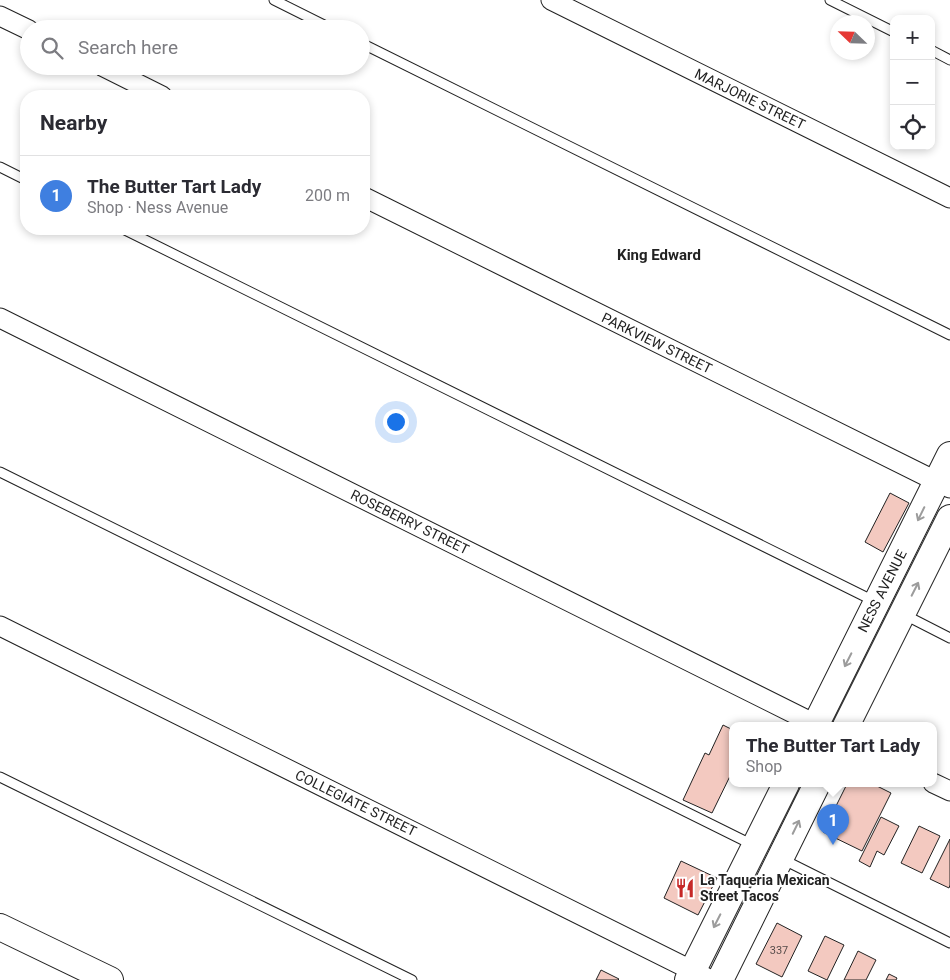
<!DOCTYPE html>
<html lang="en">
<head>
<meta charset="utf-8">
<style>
	:root { --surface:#fff; --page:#f7f7f7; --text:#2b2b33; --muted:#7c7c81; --line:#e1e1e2; --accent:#1a73e8 }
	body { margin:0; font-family:Roboto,sans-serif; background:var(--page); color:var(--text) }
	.controls { position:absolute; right:15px; top:15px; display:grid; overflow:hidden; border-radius:10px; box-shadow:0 2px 8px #0003 }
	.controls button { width:45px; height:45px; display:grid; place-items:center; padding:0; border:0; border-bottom:1px solid var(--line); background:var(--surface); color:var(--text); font:25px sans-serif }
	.compass { position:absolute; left:830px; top:15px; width:45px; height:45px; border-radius:50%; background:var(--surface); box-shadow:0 2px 8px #0003; rotate:293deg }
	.you { position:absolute; left:395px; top:421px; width:18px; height:18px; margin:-12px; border:4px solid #fff; border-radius:50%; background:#1a73e8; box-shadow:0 0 0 8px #1a73e833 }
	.badge { display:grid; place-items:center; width:32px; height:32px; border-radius:50%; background:var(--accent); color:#fff; font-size:16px; font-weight:700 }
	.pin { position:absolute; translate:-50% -41px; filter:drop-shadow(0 1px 2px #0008) }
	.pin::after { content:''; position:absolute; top:26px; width:18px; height:15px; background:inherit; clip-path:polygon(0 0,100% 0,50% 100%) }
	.popup { position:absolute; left:729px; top:722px; width:208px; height:65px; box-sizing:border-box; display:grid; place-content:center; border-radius:10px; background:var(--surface); filter:drop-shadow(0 1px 4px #0005); font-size:16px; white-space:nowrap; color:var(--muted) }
	.popup b { font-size:19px; color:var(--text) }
	.popup::after { content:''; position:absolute; left:50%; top:100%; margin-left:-10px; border:10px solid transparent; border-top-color:var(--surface) }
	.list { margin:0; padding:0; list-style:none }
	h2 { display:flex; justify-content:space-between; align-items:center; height:65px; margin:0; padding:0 20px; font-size:21px }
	h2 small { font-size:16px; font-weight:400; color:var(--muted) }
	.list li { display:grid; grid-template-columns:32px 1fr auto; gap:15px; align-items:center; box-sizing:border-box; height:80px; padding:0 20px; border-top:1px solid var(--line) }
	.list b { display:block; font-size:19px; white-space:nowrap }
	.list p { margin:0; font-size:16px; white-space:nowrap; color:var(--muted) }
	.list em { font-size:16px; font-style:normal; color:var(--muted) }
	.icon { flex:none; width:28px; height:28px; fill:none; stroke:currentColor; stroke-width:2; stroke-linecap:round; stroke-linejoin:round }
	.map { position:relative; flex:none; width:950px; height:980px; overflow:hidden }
	.search { position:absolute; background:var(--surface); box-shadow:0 2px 8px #0003; left:20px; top:20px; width:350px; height:55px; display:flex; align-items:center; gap:12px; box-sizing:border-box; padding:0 18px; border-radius:28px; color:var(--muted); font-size:19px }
	.panel { position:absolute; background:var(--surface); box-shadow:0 2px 8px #0003; left:20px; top:90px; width:350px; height:145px; border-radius:20px }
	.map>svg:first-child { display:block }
	.building { fill:#f3c9c0; stroke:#222 }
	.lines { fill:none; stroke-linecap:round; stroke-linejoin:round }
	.lane-casing { stroke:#222; stroke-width:11 }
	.street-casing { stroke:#222; stroke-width:21 }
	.secondary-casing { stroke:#222; stroke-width:28 }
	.lane { stroke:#fff; stroke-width:9 }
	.street { stroke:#fff; stroke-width:19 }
	.secondary { stroke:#fff; stroke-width:26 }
	.oneway { stroke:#9c9c9c }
	.labels { text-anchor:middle; stroke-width:4; stroke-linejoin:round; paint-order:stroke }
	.number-label { font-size:11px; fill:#564c4a }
	.street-label { font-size:14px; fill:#222; stroke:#fff }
	.poi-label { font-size:14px; font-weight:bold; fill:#222; stroke:#fff; text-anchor:start }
	.neighbourhood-label { font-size:15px; font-weight:bold; fill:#222; stroke:#fff }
</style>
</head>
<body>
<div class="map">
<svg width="950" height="980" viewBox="0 0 950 980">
	<rect width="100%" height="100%" fill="#fff"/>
	<!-- building -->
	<g class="building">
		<path d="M890 493 909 503 883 552 865 542Z"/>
		<path d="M723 725 733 730V770L712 813 683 800 705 753 709 755Z"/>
		<path d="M847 784H873L891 793 862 851 823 832Z"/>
		<path d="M881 817 899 826 884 855 877 851 870 867 859 861Z"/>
		<path d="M919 826 940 836 922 873 901 863Z"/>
		<path d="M950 839V885L949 888 930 879Z"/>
		<path d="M681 861 717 878 698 915 664 898Z"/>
		<path d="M777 923 802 936 782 977 756 964Z"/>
		<path d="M825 936 844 945 827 980 808 971Z"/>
		<path d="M858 951 876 960 866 980H844Z"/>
		<path d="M601 970 619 979 618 980H596Z"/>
		<path d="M889 974 897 978 896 980H886Z"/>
	</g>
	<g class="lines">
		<defs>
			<g id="lane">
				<path d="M274 0 332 29"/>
				<path d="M830 0 894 32"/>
				<path d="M361 43 950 335"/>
				<path d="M931 50 950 60"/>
				<path d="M0 167 26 180"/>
				<path d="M123 229 874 601"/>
				<path d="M0 472 753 845"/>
				<path d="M903 614 950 638"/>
				<path d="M0 777 412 980"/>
				<path d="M782 859 950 943"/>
			</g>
			<g id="street">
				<path d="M551 0 950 198"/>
				<path d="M0 16 29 30"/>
				<path d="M102 66 162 96"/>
				<path d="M364 197 950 488"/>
				<path d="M0 318 819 726"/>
				<path d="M0 626 711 980"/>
				<path d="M933 783 950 791"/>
			</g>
			<g id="secondary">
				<path d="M815 726 950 455"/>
				<path d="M846 726 950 518"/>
				<path d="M0 927 110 980"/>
				<path d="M688 980 786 784"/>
				<path d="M720 980 817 784"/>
			</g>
		</defs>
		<!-- lane casing -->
		<use href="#lane" class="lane-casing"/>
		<!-- street casing -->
		<use href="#street" class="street-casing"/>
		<!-- secondary casing -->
		<use href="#secondary" class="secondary-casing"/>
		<!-- lane -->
		<use href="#lane" class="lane"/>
		<!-- street -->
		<use href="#street" class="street"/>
		<!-- secondary -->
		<use href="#secondary" class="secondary"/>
	</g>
	<!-- one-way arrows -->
	<defs><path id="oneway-shaft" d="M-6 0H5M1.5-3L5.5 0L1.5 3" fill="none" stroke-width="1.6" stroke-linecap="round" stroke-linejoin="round" transform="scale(1.25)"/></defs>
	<g class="oneway">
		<use href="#oneway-shaft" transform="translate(921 514) rotate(116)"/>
		<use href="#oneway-shaft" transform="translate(915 589) rotate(-63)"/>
		<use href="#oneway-shaft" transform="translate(848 660) rotate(117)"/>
		<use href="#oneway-shaft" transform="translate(796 827) rotate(-64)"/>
		<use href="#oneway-shaft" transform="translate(717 921) rotate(117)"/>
	</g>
	<!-- icons -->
	<defs>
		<symbol id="restaurant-bare" viewBox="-9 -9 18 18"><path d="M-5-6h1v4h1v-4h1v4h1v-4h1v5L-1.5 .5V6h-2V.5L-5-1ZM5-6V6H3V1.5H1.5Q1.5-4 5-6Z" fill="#c62828" stroke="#fff" stroke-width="2.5" paint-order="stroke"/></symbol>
	</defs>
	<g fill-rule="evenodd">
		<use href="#restaurant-bare" x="671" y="874" width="28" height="28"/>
	</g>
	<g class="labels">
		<!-- number labels -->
		<g class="number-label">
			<text x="779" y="954">337</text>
		</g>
		<!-- street labels -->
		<g class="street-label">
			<text transform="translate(750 99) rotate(26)" y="5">MARJORIE STREET</text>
			<text transform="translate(657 343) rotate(26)" y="5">PARKVIEW STREET</text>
			<text transform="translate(410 522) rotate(26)" y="5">ROSEBERRY STREET</text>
			<text transform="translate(882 591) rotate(-63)" y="5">NESS AVENUE</text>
			<text transform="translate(356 803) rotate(26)" y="5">COLLEGIATE STREET</text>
		</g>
		<!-- poi labels -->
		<g class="poi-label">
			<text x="700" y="885">La Taqueria Mexican<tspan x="700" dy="16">Street Tacos</tspan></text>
		</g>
		<!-- neighbourhood labels -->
		<g class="neighbourhood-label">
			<text x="659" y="260">King Edward</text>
		</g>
	</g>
</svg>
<div class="controls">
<button>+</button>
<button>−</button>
<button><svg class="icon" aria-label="locate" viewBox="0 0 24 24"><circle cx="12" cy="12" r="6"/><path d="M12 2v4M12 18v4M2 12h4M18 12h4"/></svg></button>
</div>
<svg class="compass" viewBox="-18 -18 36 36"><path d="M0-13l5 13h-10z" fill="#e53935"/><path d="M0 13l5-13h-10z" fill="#7c7c81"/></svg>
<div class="you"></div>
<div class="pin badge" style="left:833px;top:845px;background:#3f7fe0">1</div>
<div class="popup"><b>The Butter Tart Lady</b>Shop</div>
<div class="search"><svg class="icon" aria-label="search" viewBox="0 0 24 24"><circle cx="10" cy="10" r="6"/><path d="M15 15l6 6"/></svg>Search here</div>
<section class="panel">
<h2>Nearby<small></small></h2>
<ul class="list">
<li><span class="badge" style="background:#3f7fe0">1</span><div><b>The Butter Tart Lady</b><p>Shop · Ness Avenue</p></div><em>200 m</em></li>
</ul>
</section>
</div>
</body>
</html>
